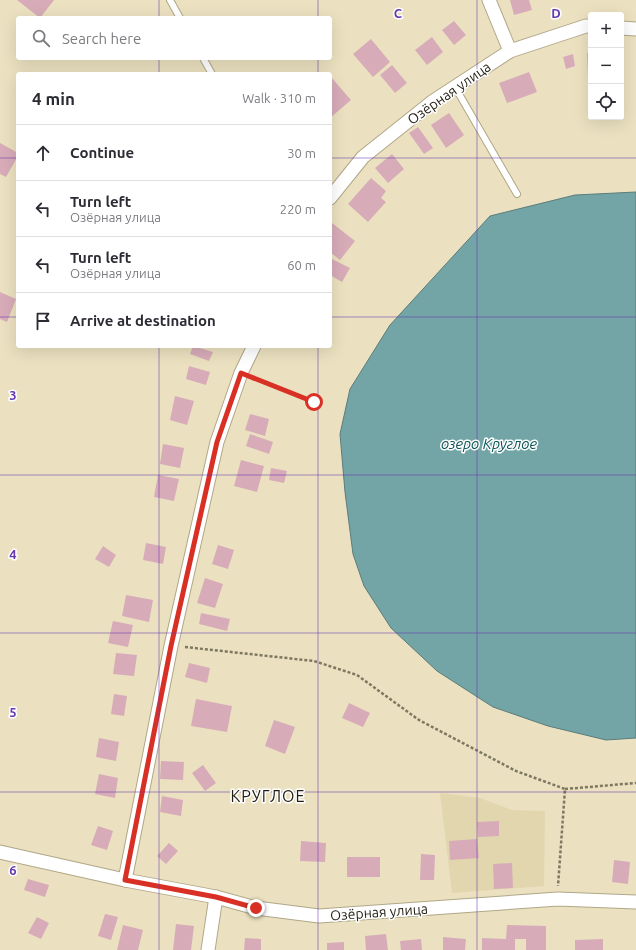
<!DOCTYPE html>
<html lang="en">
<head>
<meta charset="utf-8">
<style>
	:root { --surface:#fff; --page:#f7f7f7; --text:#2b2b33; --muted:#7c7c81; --line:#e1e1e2 }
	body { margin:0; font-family:Ubuntu,sans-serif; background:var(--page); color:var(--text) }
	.controls { position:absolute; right:12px; top:12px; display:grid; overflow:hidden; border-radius:4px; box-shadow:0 4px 16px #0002 }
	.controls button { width:36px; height:36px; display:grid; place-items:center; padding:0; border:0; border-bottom:1px solid var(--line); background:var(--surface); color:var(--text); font:20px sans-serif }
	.stop { position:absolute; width:12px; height:12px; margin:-9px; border:3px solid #d93025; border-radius:50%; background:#fff }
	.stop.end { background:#d93025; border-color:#fff; box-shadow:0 1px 4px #0008 }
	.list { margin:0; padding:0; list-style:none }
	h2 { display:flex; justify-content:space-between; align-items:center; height:52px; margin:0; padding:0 16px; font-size:17px }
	h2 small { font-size:13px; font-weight:400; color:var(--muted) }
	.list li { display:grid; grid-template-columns:26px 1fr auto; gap:12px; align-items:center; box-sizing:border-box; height:56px; padding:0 16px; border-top:1px solid var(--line) }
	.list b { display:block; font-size:15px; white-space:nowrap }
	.list p { margin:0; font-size:13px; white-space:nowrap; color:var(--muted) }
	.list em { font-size:13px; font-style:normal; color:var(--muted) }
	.icon { flex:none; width:22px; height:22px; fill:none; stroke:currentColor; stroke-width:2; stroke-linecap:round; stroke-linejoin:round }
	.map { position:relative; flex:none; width:636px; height:950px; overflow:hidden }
	.search { position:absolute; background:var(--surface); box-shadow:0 4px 16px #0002; left:16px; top:16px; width:316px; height:44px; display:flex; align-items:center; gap:10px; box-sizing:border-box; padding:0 14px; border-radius:4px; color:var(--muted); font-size:15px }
	.panel { position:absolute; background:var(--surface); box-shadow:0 4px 16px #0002; left:16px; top:72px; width:316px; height:276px; border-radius:4px }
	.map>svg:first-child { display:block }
	.built { fill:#e1d6ae }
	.water { fill:#74a5a6; stroke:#5b7c7a }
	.building { fill:#d7acb8 }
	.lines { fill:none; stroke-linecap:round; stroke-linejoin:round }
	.service-casing { stroke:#b0a788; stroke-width:8 }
	.minor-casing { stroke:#b0a788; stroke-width:15 }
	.path { stroke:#7e7761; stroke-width:2.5; stroke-dasharray:3 2; stroke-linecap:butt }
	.service { stroke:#fff; stroke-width:6 }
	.minor { stroke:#fff; stroke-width:13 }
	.route { stroke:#d93025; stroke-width:5 }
	.grid { fill:none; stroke:#6638b0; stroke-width:1; stroke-opacity:0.55 }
	.labels { text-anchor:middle; stroke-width:3; stroke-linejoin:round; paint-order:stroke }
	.street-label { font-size:14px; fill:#221e12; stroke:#fff }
	.water-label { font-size:15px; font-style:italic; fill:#0e5658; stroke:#fff }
	.quarter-label { font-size:16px; letter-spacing:1px; fill:#221e12; stroke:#fff }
	.grid-label { font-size:13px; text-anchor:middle; font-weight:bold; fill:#6638b0; stroke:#fff; stroke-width:3; stroke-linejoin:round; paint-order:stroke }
</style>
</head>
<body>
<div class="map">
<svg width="636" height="950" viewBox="0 0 636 950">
	<rect width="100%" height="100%" fill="#ebe1c0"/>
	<!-- built -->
	<path class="built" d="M440 793 480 798 512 810 545 811 544 886 452 893Z"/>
	<!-- water -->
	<path class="water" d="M636 192V738L606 740 548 726 493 707 437 671 391 628 364 586 353 554 345 492 340 434 350 389 390 325 490 216 575 195Z"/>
	<!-- building -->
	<g class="building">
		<path d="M17 0H54L40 18Z"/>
		<path d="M510 0H529L532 10 514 15Z"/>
		<path d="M454 21 466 35 454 45 442 30Z"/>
		<path d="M432 37 443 52 427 65 415 50Z"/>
		<path d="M371 39 390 62 373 77 353 54Z"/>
		<path d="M587 53H591V77H588Z"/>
		<path d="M573 54 575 66 566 69 563 57Z"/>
		<path d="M392 65 407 83 395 93 380 75Z"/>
		<path d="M529 72 537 92 507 103 499 83Z"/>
		<path d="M330 77H331L351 100 330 118Z"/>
		<path d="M449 113 464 135 446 148 431 125Z"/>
		<path d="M418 127 433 148 424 154 409 133Z"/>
		<path d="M0 143 18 153V156L6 177 0 174Z"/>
		<path d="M392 154 404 169 388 183 375 168Z"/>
		<path d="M371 178 386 191 381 198 386 202 368 222 348 204Z"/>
		<path d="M332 223 355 241 340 260 330 252V226Z"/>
		<path d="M330 258 350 268 342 282 330 275Z"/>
		<path d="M0 292 16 299 7 322 0 319Z"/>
		<path d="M193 346 213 352 209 361 190 354Z"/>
		<path d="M189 366 210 372 206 385 186 379Z"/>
		<path d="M175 396 194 401 187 425 170 420Z"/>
		<path d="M250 414 269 419 265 436 245 430Z"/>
		<path d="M250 434 273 442 269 454 246 446Z"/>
		<path d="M163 444 184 448 180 468 160 464Z"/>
		<path d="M241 460 264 466 257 492 234 486Z"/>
		<path d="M271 468 287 471 284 483 269 480Z"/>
		<path d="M158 475 179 479 174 501 154 497Z"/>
		<path d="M146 543 166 547 163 564 143 560Z"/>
		<path d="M218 545 234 550 228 569 212 564Z"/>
		<path d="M103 546 116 555 109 567 95 559Z"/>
		<path d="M205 578 223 584 215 608 197 603Z"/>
		<path d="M126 595 153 600 149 622 122 616Z"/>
		<path d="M201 613 230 619 227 631 199 624Z"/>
		<path d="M113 621 133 625 128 647 108 643Z"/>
		<path d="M116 653 137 655 134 676 113 674Z"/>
		<path d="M189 663 210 668 207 683 185 677Z"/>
		<path d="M114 694 127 696 124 716 111 714Z"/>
		<path d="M196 699 232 706 227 732 191 726Z"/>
		<path d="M349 703 370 713 363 727 342 718Z"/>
		<path d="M274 720 295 727 285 754 265 746Z"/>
		<path d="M99 738 119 742 116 761 96 757Z"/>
		<path d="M161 761 184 762 183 780 160 779Z"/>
		<path d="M203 765 216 783 205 791 192 773Z"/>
		<path d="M99 774 118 778 115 798 95 794Z"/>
		<path d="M162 796 183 800 181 816 160 812Z"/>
		<path d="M499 821V836L478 837 477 822Z"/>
		<path d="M98 826 113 831 107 850 91 845Z"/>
		<path d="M477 839 479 858 450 860 449 841Z"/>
		<path d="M301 841 326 843 325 862 300 861Z"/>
		<path d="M169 843 178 851 166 864 157 856Z"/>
		<path d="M421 854 435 855 434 880H420Z"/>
		<rect x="347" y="857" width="33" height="20"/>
		<path d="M614 860 630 862 628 884 612 882Z"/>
		<path d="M512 863 513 888 494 889 493 864Z"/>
		<path d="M28 879 49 885 45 897 24 890Z"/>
		<path d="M105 914 118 917 111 940 98 936Z"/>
		<path d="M37 917 49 923 41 939 28 933Z"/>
		<path d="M176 924 194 926 191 950H173Z"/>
		<path d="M123 925 143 930 138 950H117Z"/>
		<path d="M507 925 546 926V950H526V939H515V950H482V938L506 939Z"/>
		<path d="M386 934 388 950H366L365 936Z"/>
		<path d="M443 937 466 939 465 950H443Z"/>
		<path d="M245 938 261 939V950H244Z"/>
		<path d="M421 939 422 950H401L400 941Z"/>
		<path d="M603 939V950H575V940Z"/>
		<path d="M344 942V950H327V943Z"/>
	</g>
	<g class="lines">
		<defs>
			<g id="service">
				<path d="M170 0 180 18"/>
				<path d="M203 58 212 74"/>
				<path d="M455 87 517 194"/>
			</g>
			<g id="minor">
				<path d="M489 0 510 51"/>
				<path d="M621 28 636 29"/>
				<path d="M330 198 363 157 432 102 510 51 586 26H591"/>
				<path d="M254 346 241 373 217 442 171 646 125 880 216 897 256 908 319 916 558 899 636 902"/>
				<path d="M0 852 125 880"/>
				<path d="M208 950 216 897"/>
			</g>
		</defs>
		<!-- service casing -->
		<use href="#service" class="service-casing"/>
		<!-- minor casing -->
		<use href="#minor" class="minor-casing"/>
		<!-- path -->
		<g class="path">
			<path d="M253 378 314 402"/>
			<path d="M185 647 314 661 357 675 419 720 516 771 565 789 558 886"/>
			<path d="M565 789 636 783"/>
		</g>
		<!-- service -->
		<use href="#service" class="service"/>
		<!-- minor -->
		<use href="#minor" class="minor"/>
	</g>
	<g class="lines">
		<!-- route -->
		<path class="route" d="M256 908 216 897 125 880 171 646 217 442 241 373 314 402"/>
	</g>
	<!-- grid -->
	<path class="grid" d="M159 0V18M318 0V18M477 0V950M159 58V74M318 58V74M0 158H18M330 158H636M0 317H18M330 317H636M159 346V950M318 346V950M0 475H636M0 633H636M0 792H636"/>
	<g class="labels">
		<!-- street labels -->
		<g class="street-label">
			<text transform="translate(449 93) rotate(-35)" y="5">Озёрная улица</text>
			<text transform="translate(379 912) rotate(-4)" y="5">Озёрная улица</text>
		</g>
		<!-- water labels -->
		<g class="water-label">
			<text x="489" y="449">озеро Круглое</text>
		</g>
		<!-- quarter labels -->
		<g class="quarter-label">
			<text x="268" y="802">КРУГЛОЕ</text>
		</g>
	</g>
	<g class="grid-label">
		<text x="398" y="18">C</text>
		<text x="556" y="18">D</text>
		<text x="13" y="400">3</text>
		<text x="13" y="559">4</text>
		<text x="13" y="717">5</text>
		<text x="13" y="875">6</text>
	</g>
</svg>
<div class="controls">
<button>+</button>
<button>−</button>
<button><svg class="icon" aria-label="locate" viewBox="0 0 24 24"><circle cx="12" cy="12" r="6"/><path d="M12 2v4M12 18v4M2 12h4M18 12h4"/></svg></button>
</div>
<div class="stop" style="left:314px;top:402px"></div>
<div class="stop end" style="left:256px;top:908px"></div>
<div class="search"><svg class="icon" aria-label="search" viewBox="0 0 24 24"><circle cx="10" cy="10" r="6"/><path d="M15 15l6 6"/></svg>Search here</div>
<section class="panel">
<h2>4 min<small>Walk · 310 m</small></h2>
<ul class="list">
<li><svg class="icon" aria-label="ahead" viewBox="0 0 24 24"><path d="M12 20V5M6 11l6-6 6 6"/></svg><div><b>Continue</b></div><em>30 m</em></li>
<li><svg class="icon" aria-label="left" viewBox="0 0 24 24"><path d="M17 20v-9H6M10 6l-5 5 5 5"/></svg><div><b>Turn left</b><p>Озёрная улица</p></div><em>220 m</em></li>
<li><svg class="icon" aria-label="left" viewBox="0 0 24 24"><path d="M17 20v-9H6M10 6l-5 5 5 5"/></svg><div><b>Turn left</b><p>Озёрная улица</p></div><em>60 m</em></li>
<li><svg class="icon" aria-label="arrive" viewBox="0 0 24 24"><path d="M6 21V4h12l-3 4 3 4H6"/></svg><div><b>Arrive at destination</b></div></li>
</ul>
</section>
</div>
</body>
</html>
